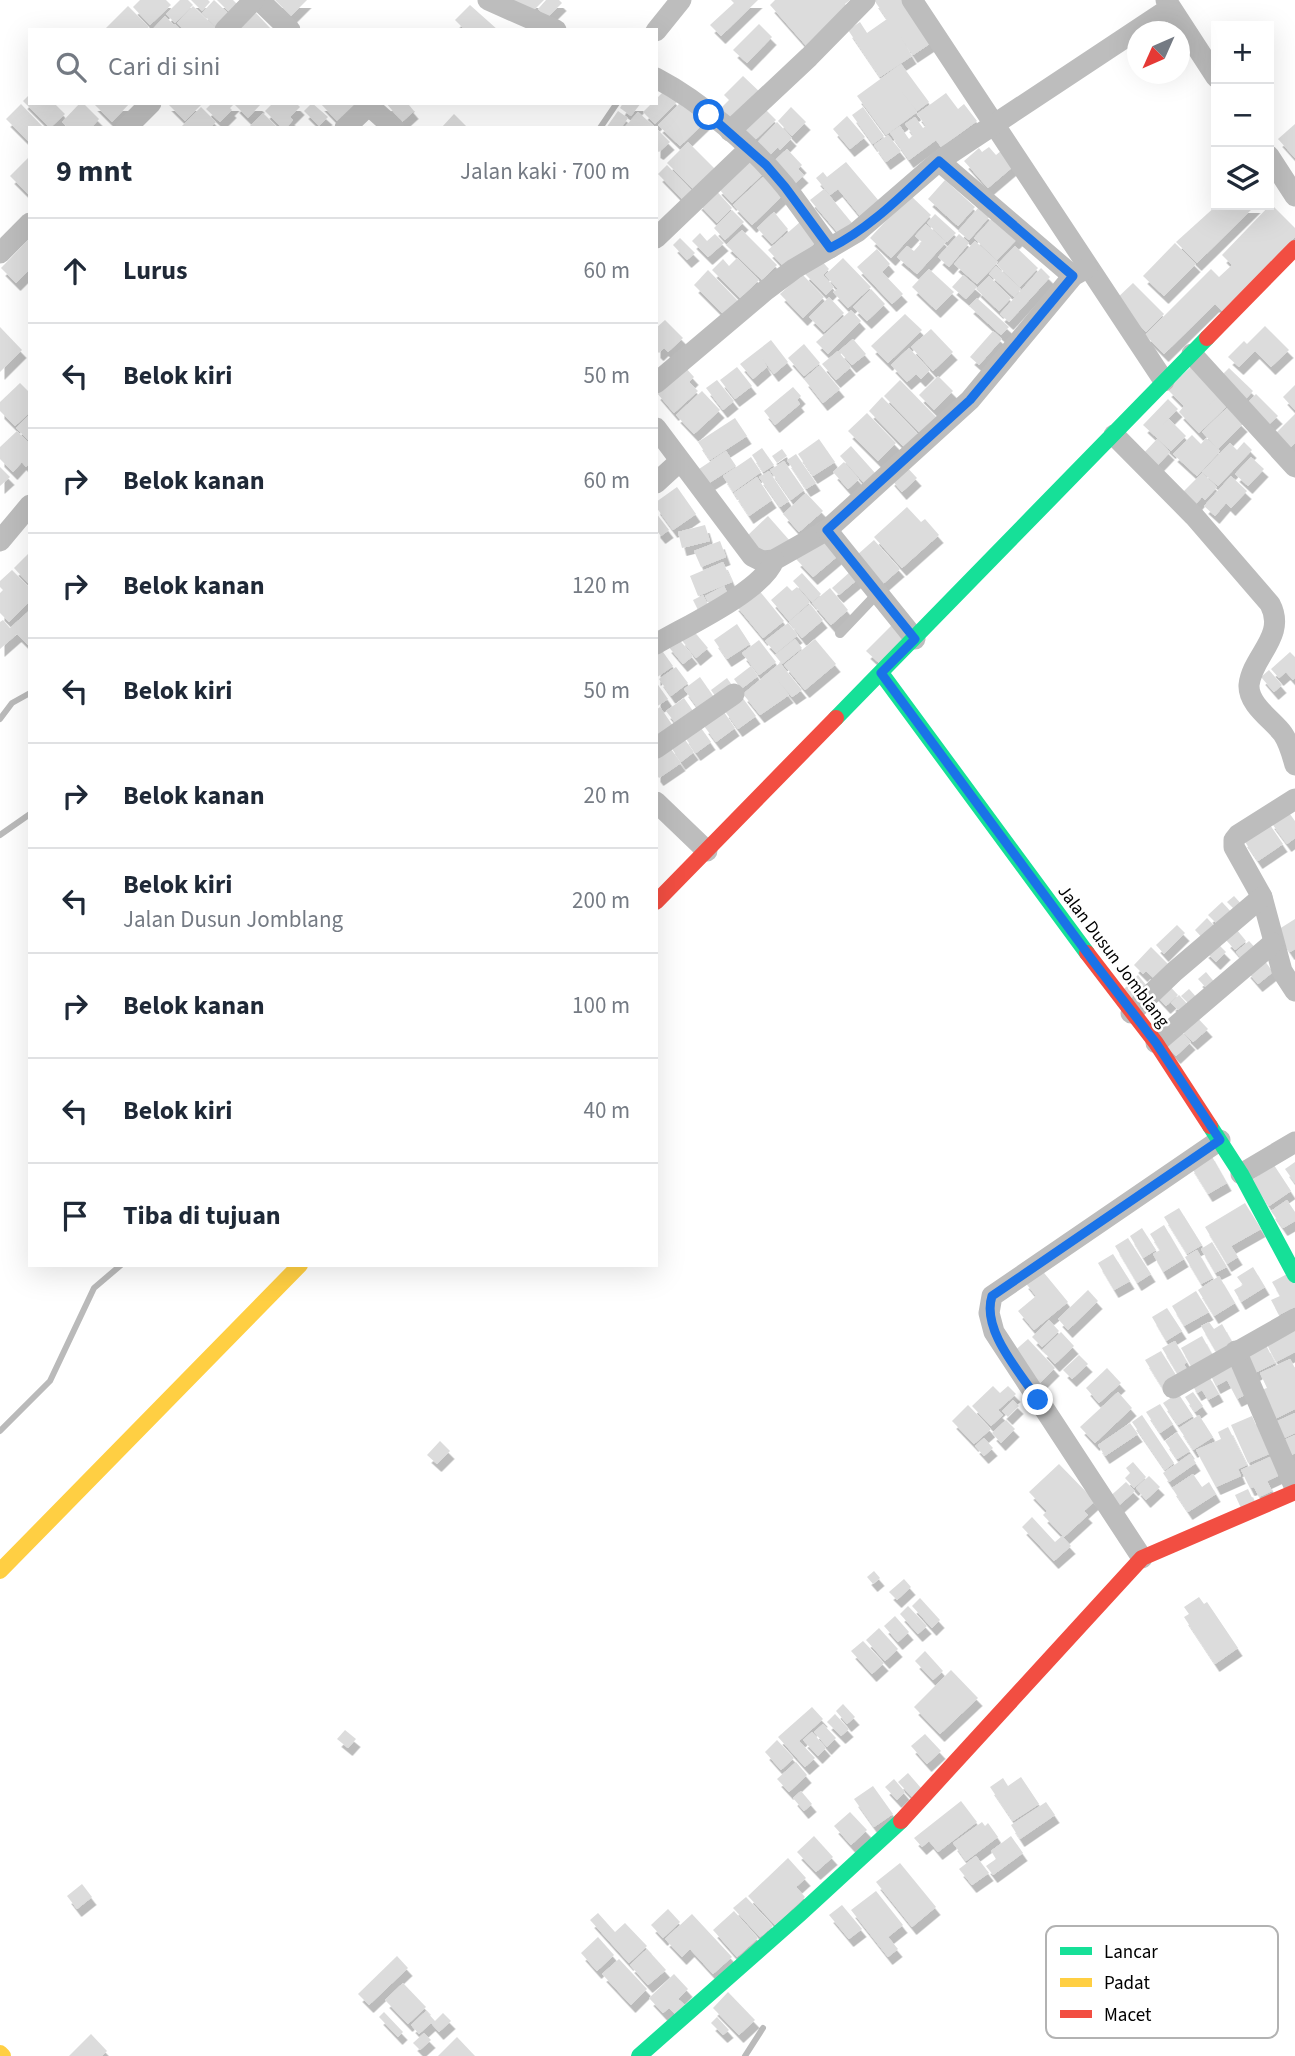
<!DOCTYPE html>
<html lang="id">
<head>
<meta charset="utf-8">
<style>
	:root { --surface:#fff; --page:#f6f6f7; --text:#1f2937; --muted:#747a83; --line:#e0e1e3 }
	body { margin:0; font-family:"Source Sans 3",sans-serif; background:var(--page); color:var(--text) }
	.controls { position:absolute; right:21px; top:21px; display:grid; overflow:hidden; border-radius:0px; box-shadow:0 7px 28px #0002 }
	.controls button { width:63px; height:63px; display:grid; place-items:center; padding:0; border:0; border-bottom:2px solid var(--line); background:var(--surface); color:var(--text); font:35px sans-serif }
	.compass { position:absolute; left:1127px; top:21px; width:63px; height:63px; border-radius:50%; background:var(--surface); box-shadow:0 7px 28px #0002; rotate:225deg }
	.stop { position:absolute; width:21px; height:21px; margin:-16px; border:5px solid #1a73e8; border-radius:50%; background:#fff }
	.stop.end { background:#1a73e8; border-color:#fff; box-shadow:0 2px 7px #0008 }
	.list { margin:0; padding:0; list-style:none }
	h2 { display:flex; justify-content:space-between; align-items:center; height:91px; margin:0; padding:0 28px; font-size:30px }
	h2 small { font-size:23px; font-weight:400; color:var(--muted) }
	.list li { display:grid; grid-template-columns:46px 1fr auto; gap:21px; align-items:center; box-sizing:border-box; height:105px; padding:0 28px; border-top:2px solid var(--line) }
	.list b { display:block; font-size:26px; white-space:nowrap }
	.list p { margin:0; font-size:23px; white-space:nowrap; color:var(--muted) }
	.list em { font-size:23px; font-style:normal; color:var(--muted) }
	.icon { flex:none; width:38px; height:38px; fill:none; stroke:currentColor; stroke-width:2; stroke-linecap:round; stroke-linejoin:round }
	.map { position:relative; flex:none; width:1295px; height:2056px; overflow:hidden }
	.search { position:absolute; background:var(--surface); box-shadow:0 7px 28px #0002; left:28px; top:28px; width:630px; height:77px; display:flex; align-items:center; gap:18px; box-sizing:border-box; padding:0 24px; border-radius:0px; color:var(--muted); font-size:26px }
	.panel { position:absolute; background:var(--surface); box-shadow:0 7px 28px #0002; left:28px; top:126px; width:630px; height:1141px; border-radius:0px }
	.map>svg:first-child { display:block }
	.lines { fill:none; stroke-linecap:round; stroke-linejoin:round }
	.stream { stroke:#bababa; stroke-width:6 }
	.building { fill:#dcdcdc; filter:url(#shadow) }
	.lane { stroke:#bdbdbd; stroke-width:10 }
	.street { stroke:#bdbdbd; stroke-width:21 }
	.fast { stroke:#16e098; stroke-width:16 }
	.slow { stroke:#ffcf43; stroke-width:16 }
	.jam { stroke:#f24e42; stroke-width:16 }
	.route { stroke:#1a73e8; stroke-width:9 }
	.labels { text-anchor:middle; stroke-width:5; stroke-linejoin:round; paint-order:stroke }
	.street-label { font-size:18px; fill:#000; stroke:#fff }
	.key { fill:#fff; stroke:#b2b2b2; stroke-width:2 }
	.key-label { font-size:19px; fill:#000 }
</style>
</head>
<body>
<div class="map">
<svg width="1295" height="2056" viewBox="0 0 1295 2056">
	<defs>
		<filter id="shadow"><feDropShadow dx="4.5" dy="8" stdDeviation="0" flood-color="#0004"/></filter>
	</defs>
	<rect width="100%" height="100%" fill="#fff"/>
	<g class="lines">
		<!-- stream -->
		<g class="stream">
			<path d="M600 128 617 103"/>
			<path d="M0 719 12 703 30 693"/>
			<path d="M0 835 30 814"/>
			<path d="M0 1431 50 1381 94 1288 121 1265"/>
			<path d="M745 2056 763 2028"/>
		</g>
	</g>
	<!-- building -->
	<g class="building">
		<path d="M140 0H166L171 5 150 25 133 7Z"/>
		<path d="M180 0H188L193 5 175 23 166 14Z"/>
		<path d="M191 0H208L210 2 202 11Z"/>
		<path d="M214 0 230 15 217 28 202 13Z"/>
		<path d="M217 0H233L239 6 231 14Z"/>
		<path d="M275 0H307L291 16Z"/>
		<path d="M506 0H544L529 15Z"/>
		<path d="M546 0H559L562 3 547 18 538 9Z"/>
		<path d="M731 0H758L721 36 710 25 734 3Z"/>
		<path d="M775 0H850L845 4 848 8 809 49 770 5Z"/>
		<path d="M874 0H905L934 41 913 55 900 36 912 56 880 77 848 30 860 22 867 33 887 19Z"/>
		<path d="M470 5 498 30H465L455 20Z"/>
		<path d="M128 6 149 27 145 30H104Z"/>
		<path d="M193 6 218 30H184L177 23Z"/>
		<path d="M256 13 270 28 268 30H239Z"/>
		<path d="M165 16 174 25 175 24 181 30H152Z"/>
		<path d="M759 24 772 37 747 63 733 50Z"/>
		<path d="M901 64 929 102 917 111 898 87 917 112 886 135 857 96Z"/>
		<path d="M743 76 763 95 730 128 715 114 729 100 724 95Z"/>
		<path d="M665 90 677 102 655 124 643 112 652 103H656V99Z"/>
		<path d="M946 93 958 109 964 104 977 121 941 147 936 140 909 160 890 133 900 126 909 139 913 135 905 124 915 117 923 128 926 126 917 114Z"/>
		<path d="M30 94V103H54L65 114 50 128 23 101Z"/>
		<path d="M683 100 705 122 680 146 658 125Z"/>
		<path d="M80 103H83L99 119 91 128H68L62 122Z"/>
		<path d="M93 103H130L112 122Z"/>
		<path d="M167 103H199L201 105 185 121Z"/>
		<path d="M212 103H235L230 108 232 110 220 122 206 109Z"/>
		<path d="M237 103H258L260 105 248 118 235 105Z"/>
		<path d="M273 103H296L300 107 290 117 293 120 286 128H282L265 111Z"/>
		<path d="M312 103 328 117 319 126 304 111Z"/>
		<path d="M320 103H353L357 106 339 123Z"/>
		<path d="M386 103H410L409 105 414 111 402 122Z"/>
		<path d="M623 103H641L631 116 620 108Z"/>
		<path d="M21 104 44 128H30L28 141 6 119Z"/>
		<path d="M760 104 776 120 755 140 740 125Z"/>
		<path d="M201 107 216 122 210 128H180Z"/>
		<path d="M791 107 806 122 792 136 778 121Z"/>
		<path d="M863 107 884 136 873 144 852 115Z"/>
		<path d="M618 111 628 118 621 128H606Z"/>
		<path d="M638 112 656 128H624Z"/>
		<path d="M263 113 278 128H248Z"/>
		<path d="M454 114 466 126 463 128H441Z"/>
		<path d="M847 116 865 137 850 149 833 129Z"/>
		<path d="M777 122 792 138 780 150 778 147 768 157 756 144Z"/>
		<path d="M1295 124V158L1278 139Z"/>
		<path d="M656 128 670 142 659 152 656 150Z"/>
		<path d="M888 135 901 151 886 162 874 145Z"/>
		<path d="M688 142 719 173 698 194 667 163Z"/>
		<path d="M989 147 996 155 1002 150 1015 165 988 188 964 161 979 148 982 152Z"/>
		<path d="M787 149 802 165 798 169 804 175 791 187 770 165Z"/>
		<path d="M30 156V192L28 194 10 176Z"/>
		<path d="M748 157 764 173 732 203 717 187Z"/>
		<path d="M846 162 879 201 860 216 838 189 830 195 816 178 823 172 827 177Z"/>
		<path d="M667 165 696 195 687 204 658 174Z"/>
		<path d="M764 176 783 195 752 225 733 205Z"/>
		<path d="M945 180 975 207 958 226 928 199Z"/>
		<path d="M713 187 732 208 717 223 697 202Z"/>
		<path d="M824 189 852 223 839 234 810 200Z"/>
		<path d="M910 195 931 215 891 258 870 238Z"/>
		<path d="M1271 204 1295 228V237L1223 312 1215 304 1164 354 1145 335 1211 269 1219 277 1232 265 1222 255Z"/>
		<path d="M1217 205H1256L1197 263 1176 242Z"/>
		<path d="M979 207 990 216 969 240 958 231Z"/>
		<path d="M732 210 744 222 725 240 714 228Z"/>
		<path d="M774 212 788 229 772 244 757 228Z"/>
		<path d="M935 214 956 233 947 242 927 223Z"/>
		<path d="M995 215 1019 237 997 260 974 238Z"/>
		<path d="M800 222 817 241 786 269 768 250Z"/>
		<path d="M926 224 946 242 917 274 897 257 907 246 914 251 922 242 915 236Z"/>
		<path d="M742 230 777 265 762 280 726 245Z"/>
		<path d="M700 233 707 241 715 234 724 243 708 257 692 241Z"/>
		<path d="M959 234 969 243 949 267 938 257Z"/>
		<path d="M680 238 695 253 687 260 673 245Z"/>
		<path d="M28 240 30 269 16 283 1 268Z"/>
		<path d="M975 241 998 262 977 284 954 264Z"/>
		<path d="M1175 243 1196 264 1164 296 1143 276Z"/>
		<path d="M1015 246 1038 268 1020 287 997 265Z"/>
		<path d="M877 249 890 264 882 272 903 294 892 304 857 267Z"/>
		<path d="M737 258 759 280 740 298 712 270 723 259 729 266Z"/>
		<path d="M819 258 829 269 823 275 834 287 826 295 804 273Z"/>
		<path d="M843 258 871 287 848 308 833 292 838 289 825 275Z"/>
		<path d="M996 266 1021 289 1014 297 989 274Z"/>
		<path d="M1041 268 1050 277 1009 322 1000 314Z"/>
		<path d="M929 269 954 292 936 310 912 287Z"/>
		<path d="M708 270 739 302 725 316 694 285Z"/>
		<path d="M802 274 824 297 803 318 780 294Z"/>
		<path d="M963 275 977 287 966 299 952 287Z"/>
		<path d="M989 276 1011 298 999 311 976 289Z"/>
		<path d="M1133 283 1164 314 1146 332 1115 300Z"/>
		<path d="M871 289 885 304 867 321 853 307Z"/>
		<path d="M829 297 844 313 824 332 809 317Z"/>
		<path d="M977 298 1009 327 1001 335 969 306Z"/>
		<path d="M851 310 861 321 828 354 816 342Z"/>
		<path d="M905 314 922 330 888 363 871 346Z"/>
		<path d="M665 320 683 338 668 352 664 348 659 353 656 350V328Z"/>
		<path d="M1265 326 1289 350 1271 367 1255 351 1239 367 1228 357 1244 341 1247 344Z"/>
		<path d="M0 327 22 350 0 372Z"/>
		<path d="M931 329 953 352 933 371 911 347Z"/>
		<path d="M993 331 1002 339 979 365 970 357Z"/>
		<path d="M853 339 866 354 852 365 839 351Z"/>
		<path d="M771 340 788 362 774 374 762 358 767 367 753 379 740 364Z"/>
		<path d="M804 344 820 363 804 376 788 358Z"/>
		<path d="M909 348 930 370 921 379 916 374 907 382 891 365Z"/>
		<path d="M838 351 851 367 836 380 822 364Z"/>
		<path d="M820 365 840 389 823 403 804 379Z"/>
		<path d="M1193 365 1220 394 1208 406 1220 395 1229 404 1199 433 1179 412 1184 406 1167 389Z"/>
		<path d="M684 366 694 377 689 382 698 391 674 413 656 392Z"/>
		<path d="M737 367 752 386 735 399 720 380Z"/>
		<path d="M1229 368 1253 391 1242 403 1218 379Z"/>
		<path d="M938 376 953 391 934 410 919 395Z"/>
		<path d="M717 380 734 401 723 410 706 388Z"/>
		<path d="M900 380 939 420 923 436 884 396Z"/>
		<path d="M20 383 30 393V412L15 426 0 411V402Z"/>
		<path d="M1295 385V410L1283 397Z"/>
		<path d="M793 387 801 396 797 400 800 404 775 425 764 411Z"/>
		<path d="M702 391 720 410 694 434 676 415Z"/>
		<path d="M1256 394 1278 416 1266 427 1244 406Z"/>
		<path d="M882 397 920 436 906 449 869 411Z"/>
		<path d="M1168 399 1178 409 1159 428 1169 419 1186 436 1171 451 1143 425Z"/>
		<path d="M1227 408 1243 424 1218 449 1202 432Z"/>
		<path d="M867 413 896 443 878 461 848 431Z"/>
		<path d="M30 414V442L16 428Z"/>
		<path d="M1295 414V443L1288 450 1274 435Z"/>
		<path d="M735 418 747 436 710 460 698 442Z"/>
		<path d="M17 431 30 444V463L26 467 22 462 13 472 0 459V447Z"/>
		<path d="M1192 435 1201 444 1206 438 1220 451 1197 476 1173 454Z"/>
		<path d="M819 439 835 462 813 476 798 454Z"/>
		<path d="M1157 439 1170 452 1154 469 1141 456Z"/>
		<path d="M1244 442 1252 450 1218 486 1202 472 1230 443 1237 450Z"/>
		<path d="M851 446 876 474 865 484 840 456Z"/>
		<path d="M762 448 774 465 763 472 752 455Z"/>
		<path d="M782 449 787 456 777 463 772 456Z"/>
		<path d="M726 451 736 466 709 483 699 469Z"/>
		<path d="M796 454 816 483 806 489 787 460Z"/>
		<path d="M751 457 761 472 733 492 723 476Z"/>
		<path d="M1251 457 1264 469 1248 486 1235 474Z"/>
		<path d="M784 461 804 490 791 500 770 470Z"/>
		<path d="M844 462 859 479 848 489 833 472Z"/>
		<path d="M904 464 917 478 902 492 890 478Z"/>
		<path d="M0 467 10 477 0 486Z"/>
		<path d="M769 471 789 501 780 507 759 477Z"/>
		<path d="M1202 473 1217 487 1205 500 1202 497 1194 506 1181 494Z"/>
		<path d="M1231 476 1247 491 1231 508 1226 503 1215 516 1204 506Z"/>
		<path d="M757 477 772 500 749 516 734 493Z"/>
		<path d="M677 487 696 514 673 530 656 507V502Z"/>
		<path d="M806 493 823 511 799 532 783 514Z"/>
		<path d="M907 507 921 522 925 519 939 535 902 568 874 537Z"/>
		<path d="M656 513 669 530 661 536 656 530Z"/>
		<path d="M768 516 790 541 764 557 746 537Z"/>
		<path d="M705 525 710 541 682 548 678 532Z"/>
		<path d="M823 536 839 555 813 577 796 559Z"/>
		<path d="M874 540 900 569 883 584 857 555Z"/>
		<path d="M720 541 726 557 701 567 694 551Z"/>
		<path d="M30 552V585L14 568Z"/>
		<path d="M723 562 732 582 698 596 690 576Z"/>
		<path d="M12 570 30 588V601L9 622 0 613V593L3 590 0 587V581Z"/>
		<path d="M851 571 858 579 839 595 832 588Z"/>
		<path d="M802 573 821 594 812 602 793 581Z"/>
		<path d="M724 586 730 599 712 609 705 596Z"/>
		<path d="M787 586 792 591 797 587 810 602 789 621 771 600Z"/>
		<path d="M830 588 848 610 831 625 812 603Z"/>
		<path d="M758 589 784 621 763 638 734 603Z"/>
		<path d="M703 595 711 610 701 616 693 600Z"/>
		<path d="M810 604 823 620 802 638 789 622Z"/>
		<path d="M30 610V647L17 634 0 649V622L3 620 10 628Z"/>
		<path d="M788 623 798 635 776 653 765 641Z"/>
		<path d="M737 624 750 644 727 659 714 640Z"/>
		<path d="M893 624 905 636 879 663 866 651Z"/>
		<path d="M692 629 708 648 696 658 680 638Z"/>
		<path d="M677 637 693 656 683 664 667 645Z"/>
		<path d="M795 639 802 648 782 664 775 655Z"/>
		<path d="M815 639 836 664 805 690 784 665Z"/>
		<path d="M759 640 776 662 759 675 742 653Z"/>
		<path d="M658 645 673 666 656 678V646Z"/>
		<path d="M1290 652 1295 657V678L1293 680 1286 672 1279 678 1271 669Z"/>
		<path d="M780 663 802 690 792 697 776 678 789 695 760 715 743 694Z"/>
		<path d="M751 666 758 676 741 689 734 679Z"/>
		<path d="M676 667 688 683 671 696 659 679Z"/>
		<path d="M1269 670 1282 685 1274 692 1261 677Z"/>
		<path d="M700 677 716 700 700 711 684 689Z"/>
		<path d="M727 678 734 688 718 700 711 690Z"/>
		<path d="M656 682 668 699 656 707Z"/>
		<path d="M742 697 756 716 738 729 724 710Z"/>
		<path d="M684 698 693 711 676 724 666 711Z"/>
		<path d="M660 707 673 726 656 738V710Z"/>
		<path d="M724 712 735 728 716 742 704 726Z"/>
		<path d="M699 725 711 742 696 753 684 736Z"/>
		<path d="M683 737 694 752 681 762 670 746Z"/>
		<path d="M671 749 681 763 659 778 656 774V752Z"/>
		<path d="M1287 810 1295 821V838L1287 844 1270 821Z"/>
		<path d="M1268 822 1283 844 1258 861 1243 839Z"/>
		<path d="M1234 896 1244 907 1238 913 1227 902Z"/>
		<path d="M1222 902 1234 915 1221 928 1208 915Z"/>
		<path d="M1207 918 1219 931 1206 942 1195 930Z"/>
		<path d="M1295 919V949L1290 952 1276 931Z"/>
		<path d="M1177 925 1185 933 1164 954 1156 945Z"/>
		<path d="M1237 930 1246 941 1235 950 1226 940Z"/>
		<path d="M1215 941 1226 952 1216 962 1204 950Z"/>
		<path d="M1249 941 1259 952 1241 958 1236 952Z"/>
		<path d="M1151 947 1169 965 1159 983 1146 971 1143 974 1134 965Z"/>
		<path d="M1262 957 1273 972 1258 984 1246 970Z"/>
		<path d="M1206 972 1216 984 1209 991 1198 979Z"/>
		<path d="M1138 975 1150 990 1134 1007 1120 993Z"/>
		<path d="M1165 981 1178 995 1166 1006 1153 992Z"/>
		<path d="M1189 989 1199 1000 1192 1007 1181 996Z"/>
		<path d="M1179 995 1191 1008 1183 1015 1171 1003Z"/>
		<path d="M1193 1013 1208 1029 1193 1042 1178 1027Z"/>
		<path d="M1177 1027 1191 1042 1176 1056 1162 1041Z"/>
		<path d="M1210 1153 1227 1183 1208 1194 1190 1165Z"/>
		<path d="M1295 1162V1183L1285 1169Z"/>
		<path d="M1274 1165 1291 1191 1269 1206 1252 1180Z"/>
		<path d="M1287 1200 1295 1212V1221L1283 1228 1271 1211Z"/>
		<path d="M1245 1203 1261 1229 1231 1246 1238 1257 1227 1264 1205 1227Z"/>
		<path d="M1179 1208 1202 1245 1187 1254 1164 1217Z"/>
		<path d="M1164 1225 1184 1259 1163 1272 1153 1254 1160 1250 1150 1234Z"/>
		<path d="M1142 1228 1156 1250 1143 1258 1130 1236Z"/>
		<path d="M1128 1238 1151 1274 1137 1283 1115 1246Z"/>
		<path d="M1212 1242 1227 1267 1215 1273 1201 1249Z"/>
		<path d="M1197 1250 1213 1278 1201 1284 1185 1257Z"/>
		<path d="M1113 1254 1130 1281 1114 1290 1098 1263Z"/>
		<path d="M1253 1267 1265 1287 1241 1302 1234 1290 1243 1285 1237 1277Z"/>
		<path d="M1040 1268 1068 1302 1034 1330 1018 1311 1036 1296 1024 1281Z"/>
		<path d="M1289 1273 1295 1284V1307L1279 1315 1271 1300 1280 1296 1272 1282Z"/>
		<path d="M1219 1276 1235 1303 1214 1316 1198 1290Z"/>
		<path d="M1088 1290 1098 1301 1068 1330 1058 1319Z"/>
		<path d="M1196 1291 1209 1312 1184 1326 1172 1306Z"/>
		<path d="M1167 1308 1182 1331 1166 1341 1152 1317Z"/>
		<path d="M1049 1320 1059 1331 1042 1347 1032 1337Z"/>
		<path d="M1209 1322 1214 1329 1222 1324 1235 1347 1219 1357 1201 1326Z"/>
		<path d="M1295 1326V1352L1276 1362 1265 1341Z"/>
		<path d="M1061 1332 1074 1346 1055 1364 1042 1350Z"/>
		<path d="M1202 1336 1212 1354 1191 1366 1181 1348Z"/>
		<path d="M1028 1339 1055 1368 1040 1383 1012 1353Z"/>
		<path d="M1175 1341 1187 1362 1184 1364 1190 1375 1181 1380 1162 1348Z"/>
		<path d="M1266 1345 1275 1363 1253 1374 1241 1349Z"/>
		<path d="M1161 1351 1179 1380 1163 1389 1145 1360Z"/>
		<path d="M1079 1355 1088 1364 1072 1379 1063 1370Z"/>
		<path d="M1290 1359 1295 1368V1409L1275 1419 1261 1390 1267 1388 1260 1373Z"/>
		<path d="M1231 1360 1249 1393 1237 1399 1227 1380 1216 1386 1209 1372Z"/>
		<path d="M1107 1368 1121 1383 1099 1403 1086 1388Z"/>
		<path d="M1207 1373 1219 1394 1208 1400 1202 1390 1197 1393 1191 1383Z"/>
		<path d="M993 1386 1000 1393 1008 1386 1016 1394 998 1410 1003 1415 991 1426 972 1406Z"/>
		<path d="M1118 1392 1132 1408 1095 1443 1080 1427Z"/>
		<path d="M1193 1392 1203 1406 1195 1412 1185 1397Z"/>
		<path d="M1178 1393 1193 1416 1178 1425 1163 1403Z"/>
		<path d="M1013 1400 1019 1406 1008 1417 1002 1411Z"/>
		<path d="M1160 1404 1173 1424 1160 1433 1146 1412Z"/>
		<path d="M968 1405 991 1429 974 1444 952 1421Z"/>
		<path d="M1295 1413V1433L1280 1440 1273 1423Z"/>
		<path d="M1142 1415 1174 1463 1165 1470 1132 1422Z"/>
		<path d="M1199 1415 1213 1437 1193 1450 1179 1428Z"/>
		<path d="M1252 1416 1269 1454 1248 1463 1231 1425Z"/>
		<path d="M1006 1420 1015 1429 1001 1443 992 1433Z"/>
		<path d="M1130 1423 1138 1434 1105 1456 1098 1445Z"/>
		<path d="M1228 1427 1247 1465 1238 1469 1241 1476 1216 1487 1196 1450 1221 1439 1218 1432Z"/>
		<path d="M1177 1432 1190 1451 1177 1459 1165 1441Z"/>
		<path d="M1295 1435V1453L1290 1456 1284 1440Z"/>
		<path d="M984 1438 993 1448 984 1456 975 1446Z"/>
		<path d="M440 1441 450 1451 437 1464 427 1455Z"/>
		<path d="M1190 1454 1196 1463 1169 1482 1163 1473Z"/>
		<path d="M1272 1456 1280 1475 1267 1481 1272 1491 1259 1497 1254 1487 1250 1488 1241 1470Z"/>
		<path d="M1133 1462 1146 1477 1134 1488 1125 1478 1130 1473 1126 1468Z"/>
		<path d="M1059 1464 1095 1501 1084 1511 1088 1515 1064 1537 1043 1515 1047 1511 1029 1492Z"/>
		<path d="M1193 1474 1202 1487 1209 1482 1216 1494 1188 1512 1172 1488Z"/>
		<path d="M1149 1476 1160 1487 1146 1500 1136 1488Z"/>
		<path d="M1126 1482 1135 1491 1115 1509 1106 1500Z"/>
		<path d="M1248 1489 1254 1502 1241 1508 1235 1495Z"/>
		<path d="M1032 1517 1055 1542 1062 1536 1071 1546 1054 1561 1022 1527Z"/>
		<path d="M874 1571 880 1578 873 1584 867 1577Z"/>
		<path d="M904 1579 911 1587 897 1600 889 1592Z"/>
		<path d="M1199 1597 1204 1604 1207 1602 1238 1648 1215 1664 1184 1617 1189 1614 1184 1607Z"/>
		<path d="M920 1598 940 1620 932 1628 912 1606Z"/>
		<path d="M908 1606 927 1626 918 1634 900 1614Z"/>
		<path d="M895 1616 909 1632 898 1642 884 1626Z"/>
		<path d="M879 1628 898 1649 885 1661 866 1640Z"/>
		<path d="M863 1641 884 1663 872 1674 851 1651Z"/>
		<path d="M925 1651 943 1671 933 1680 915 1661Z"/>
		<path d="M951 1670 978 1698 940 1734 914 1707Z"/>
		<path d="M843 1704 855 1717 847 1724 836 1711Z"/>
		<path d="M812 1707 823 1719 799 1741 815 1758 805 1767 778 1737Z"/>
		<path d="M835 1714 849 1729 841 1736 827 1722Z"/>
		<path d="M823 1724 836 1738 827 1747 814 1732Z"/>
		<path d="M345 1730 356 1739 348 1748 337 1739Z"/>
		<path d="M812 1732 826 1748 818 1756 803 1740Z"/>
		<path d="M925 1734 941 1751 927 1764 911 1746Z"/>
		<path d="M777 1740 794 1758 781 1770 765 1752Z"/>
		<path d="M796 1762 807 1775 789 1792 777 1779Z"/>
		<path d="M908 1773 921 1788 912 1797 898 1782Z"/>
		<path d="M1021 1777 1039 1804 1013 1821 990 1787 1003 1778 1008 1786Z"/>
		<path d="M894 1779 905 1792 897 1800 885 1787Z"/>
		<path d="M873 1786 893 1814 874 1827 854 1799Z"/>
		<path d="M801 1791 812 1804 804 1811 793 1798Z"/>
		<path d="M961 1801 977 1822 938 1852 929 1841 922 1847 914 1838Z"/>
		<path d="M1046 1802 1055 1815 1020 1839 1011 1825Z"/>
		<path d="M850 1812 867 1830 851 1845 834 1826Z"/>
		<path d="M982 1822 985 1826 988 1823 998 1837 966 1861 953 1843Z"/>
		<path d="M814 1836 833 1857 816 1872 797 1852Z"/>
		<path d="M1011 1836 1023 1853 993 1875 986 1866 996 1859 991 1851Z"/>
		<path d="M976 1856 989 1873 972 1885 959 1869Z"/>
		<path d="M788 1858 806 1878 796 1887 805 1897 775 1925 748 1896Z"/>
		<path d="M900 1863 936 1907 912 1927 876 1882Z"/>
		<path d="M82 1884 92 1897 77 1909 67 1896Z"/>
		<path d="M876 1891 903 1925 888 1937 898 1949 888 1957 851 1910Z"/>
		<path d="M746 1897 773 1926 760 1937 733 1908Z"/>
		<path d="M842 1905 862 1929 849 1939 829 1915Z"/>
		<path d="M668 1909 680 1922 663 1938 651 1925Z"/>
		<path d="M734 1911 758 1938 737 1957 713 1930Z"/>
		<path d="M598 1913 615 1932 625 1923 647 1946 629 1963 590 1920Z"/>
		<path d="M692 1914 732 1957 713 1974 690 1949 682 1957 665 1939Z"/>
		<path d="M598 1937 614 1955 597 1971 581 1953Z"/>
		<path d="M647 1949 666 1970 648 1985 630 1965Z"/>
		<path d="M397 1956 408 1968 369 2005 358 1994Z"/>
		<path d="M619 1959 647 1989 631 2005 602 1974Z"/>
		<path d="M674 1974 688 1989 678 1999 686 2006 676 2015 669 2008 663 2013 649 1998Z"/>
		<path d="M403 1983 426 2007 408 2024 385 2000Z"/>
		<path d="M728 1992 755 2020 739 2035 713 2008Z"/>
		<path d="M426 2011 435 2021 443 2013 451 2021 439 2032 431 2023 419 2034 411 2025Z"/>
		<path d="M384 2012 403 2032 398 2037 379 2017Z"/>
		<path d="M717 2017 729 2030 723 2035 711 2023Z"/>
		<path d="M424 2033 431 2040 420 2050 413 2043Z"/>
		<path d="M91 2034 107 2051 102 2056H69Z"/>
		<path d="M457 2037 475 2056H438Z"/>
	</g>
	<g class="lines">
		<!-- lane -->
		<path class="lane" d="M840 633 878 593"/>
		<!-- street -->
		<g class="street">
			<path d="M259 0 290 30"/>
			<path d="M488 0 556 30"/>
			<path d="M912 0 1164 381"/>
			<path d="M1166 0 1216 77"/>
			<path d="M225 30 254 0"/>
			<path d="M656 31 681 0"/>
			<path d="M656 78C702 102 752 146 785 186 800 206 815 227 830 248"/>
			<path d="M366 103 394 128"/>
			<path d="M126 128 151 103"/>
			<path d="M345 128 368 106"/>
			<path d="M730 131 809 57 865 0"/>
			<path d="M1269 156 1295 196"/>
			<path d="M939 161 1073 276"/>
			<path d="M656 238 749 149"/>
			<path d="M0 253 30 223"/>
			<path d="M1192 354 1295 467"/>
			<path d="M656 383 766 290 794 269 857 232 939 161 1170 8"/>
			<path d="M656 428 752 556 762 561 774 560 827 530 915 639"/>
			<path d="M1114 435 1194 516 1270 604C1287 636 1252 656 1249 685 1248 705 1273 720 1283 734 1289 743 1292 754 1295 765"/>
			<path d="M656 483 680 461"/>
			<path d="M827 530 970 400 1073 276 1087 268"/>
			<path d="M0 541 30 505"/>
			<path d="M656 644C686 626 763 591 774 560"/>
			<path d="M656 748 734 694"/>
			<path d="M1295 799 1238 835 1234 840V847L1262 897 1282 971 1295 991"/>
			<path d="M656 802 707 851"/>
			<path d="M1131 1013 1175 971 1262 897"/>
			<path d="M1156 1043 1273 943"/>
			<path d="M1241 1174 1295 1142"/>
			<path d="M1236 1351 1295 1488"/>
			<path d="M1173 1388 1295 1319"/>
			<path d="M1142 1558 994 1332 989 1313 992 1296 1220 1140"/>
		</g>
		<!-- fast -->
		<g class="fast">
			<path d="M881 673 1087 953"/>
			<path d="M836 718 1207 338"/>
			<path d="M1210 1126 1241 1174 1295 1275"/>
			<path d="M639 2056 800 1914 901 1821"/>
		</g>
		<!-- slow -->
		<g class="slow">
			<path d="M0 1571 300 1265"/>
			<path d="M0 2053 3 2056"/>
		</g>
		<!-- jam -->
		<g class="jam">
			<path d="M1207 338 1295 248"/>
			<path d="M656 902 836 718"/>
			<path d="M1087 953 1156 1043 1210 1126"/>
			<path d="M901 1821 1142 1558 1295 1492"/>
		</g>
	</g>
	<g class="lines">
		<!-- route -->
		<path class="route" d="M709 115 766 165 785 187 830 248C871 228 905 192 939 161L1073 276 970 400 827 530 915 639 881 673 1096 965 1156 1043 1220 1140 992 1296C981 1330 1020 1372 1038 1400"/>
	</g>
	<g class="labels">
		<!-- street labels -->
		<g class="street-label">
			<text transform="translate(1114 956) rotate(53)" y="6">Jalan Dusun Jomblang</text>
		</g>
	</g>
	<!-- legend -->
	<rect x="1046" y="1926" width="232" height="112" rx="10" class="key"/>
	<rect x="1060" y="1947" width="32" height="8" fill="#16e098"/>
	<rect x="1060" y="1978" width="32" height="9" fill="#ffcf43"/>
	<rect x="1060" y="2010" width="32" height="8" fill="#f24e42"/>
	<g class="key-label">
		<text x="1104" y="1958">Lancar</text>
		<text x="1104" y="1989">Padat</text>
		<text x="1104" y="2021">Macet</text>
	</g>
</svg>
<div class="controls">
<button>+</button>
<button>−</button>
<button><svg class="icon" aria-label="layers" viewBox="0 0 24 24"><path d="M12 4l9 5-9 5-9-5zM3 14l9 5 9-5"/></svg></button>
</div>
<svg class="compass" viewBox="-18 -18 36 36"><path d="M0-13l5 13h-10z" fill="#e53935"/><path d="M0 13l5-13h-10z" fill="#747a83"/></svg>
<div class="stop" style="left:709px;top:115px"></div>
<div class="stop end" style="left:1038px;top:1400px"></div>
<div class="search"><svg class="icon" aria-label="search" viewBox="0 0 24 24"><circle cx="10" cy="10" r="6"/><path d="M15 15l6 6"/></svg>Cari di sini</div>
<section class="panel">
<h2>9 mnt<small>Jalan kaki · 700 m</small></h2>
<ul class="list">
<li><svg class="icon" aria-label="ahead" viewBox="0 0 24 24"><path d="M12 20V5M6 11l6-6 6 6"/></svg><div><b>Lurus</b></div><em>60 m</em></li>
<li><svg class="icon" aria-label="left" viewBox="0 0 24 24"><path d="M17 20v-9H6M10 6l-5 5 5 5"/></svg><div><b>Belok kiri</b></div><em>50 m</em></li>
<li><svg class="icon" aria-label="right" viewBox="0 0 24 24"><path d="M7 20v-9h11M14 6l5 5-5 5"/></svg><div><b>Belok kanan</b></div><em>60 m</em></li>
<li><svg class="icon" aria-label="right" viewBox="0 0 24 24"><path d="M7 20v-9h11M14 6l5 5-5 5"/></svg><div><b>Belok kanan</b></div><em>120 m</em></li>
<li><svg class="icon" aria-label="left" viewBox="0 0 24 24"><path d="M17 20v-9H6M10 6l-5 5 5 5"/></svg><div><b>Belok kiri</b></div><em>50 m</em></li>
<li><svg class="icon" aria-label="right" viewBox="0 0 24 24"><path d="M7 20v-9h11M14 6l5 5-5 5"/></svg><div><b>Belok kanan</b></div><em>20 m</em></li>
<li><svg class="icon" aria-label="left" viewBox="0 0 24 24"><path d="M17 20v-9H6M10 6l-5 5 5 5"/></svg><div><b>Belok kiri</b><p>Jalan Dusun Jomblang</p></div><em>200 m</em></li>
<li><svg class="icon" aria-label="right" viewBox="0 0 24 24"><path d="M7 20v-9h11M14 6l5 5-5 5"/></svg><div><b>Belok kanan</b></div><em>100 m</em></li>
<li><svg class="icon" aria-label="left" viewBox="0 0 24 24"><path d="M17 20v-9H6M10 6l-5 5 5 5"/></svg><div><b>Belok kiri</b></div><em>40 m</em></li>
<li><svg class="icon" aria-label="arrive" viewBox="0 0 24 24"><path d="M6 21V4h12l-3 4 3 4H6"/></svg><div><b>Tiba di tujuan</b></div></li>
</ul>
</section>
</div>
</body>
</html>
